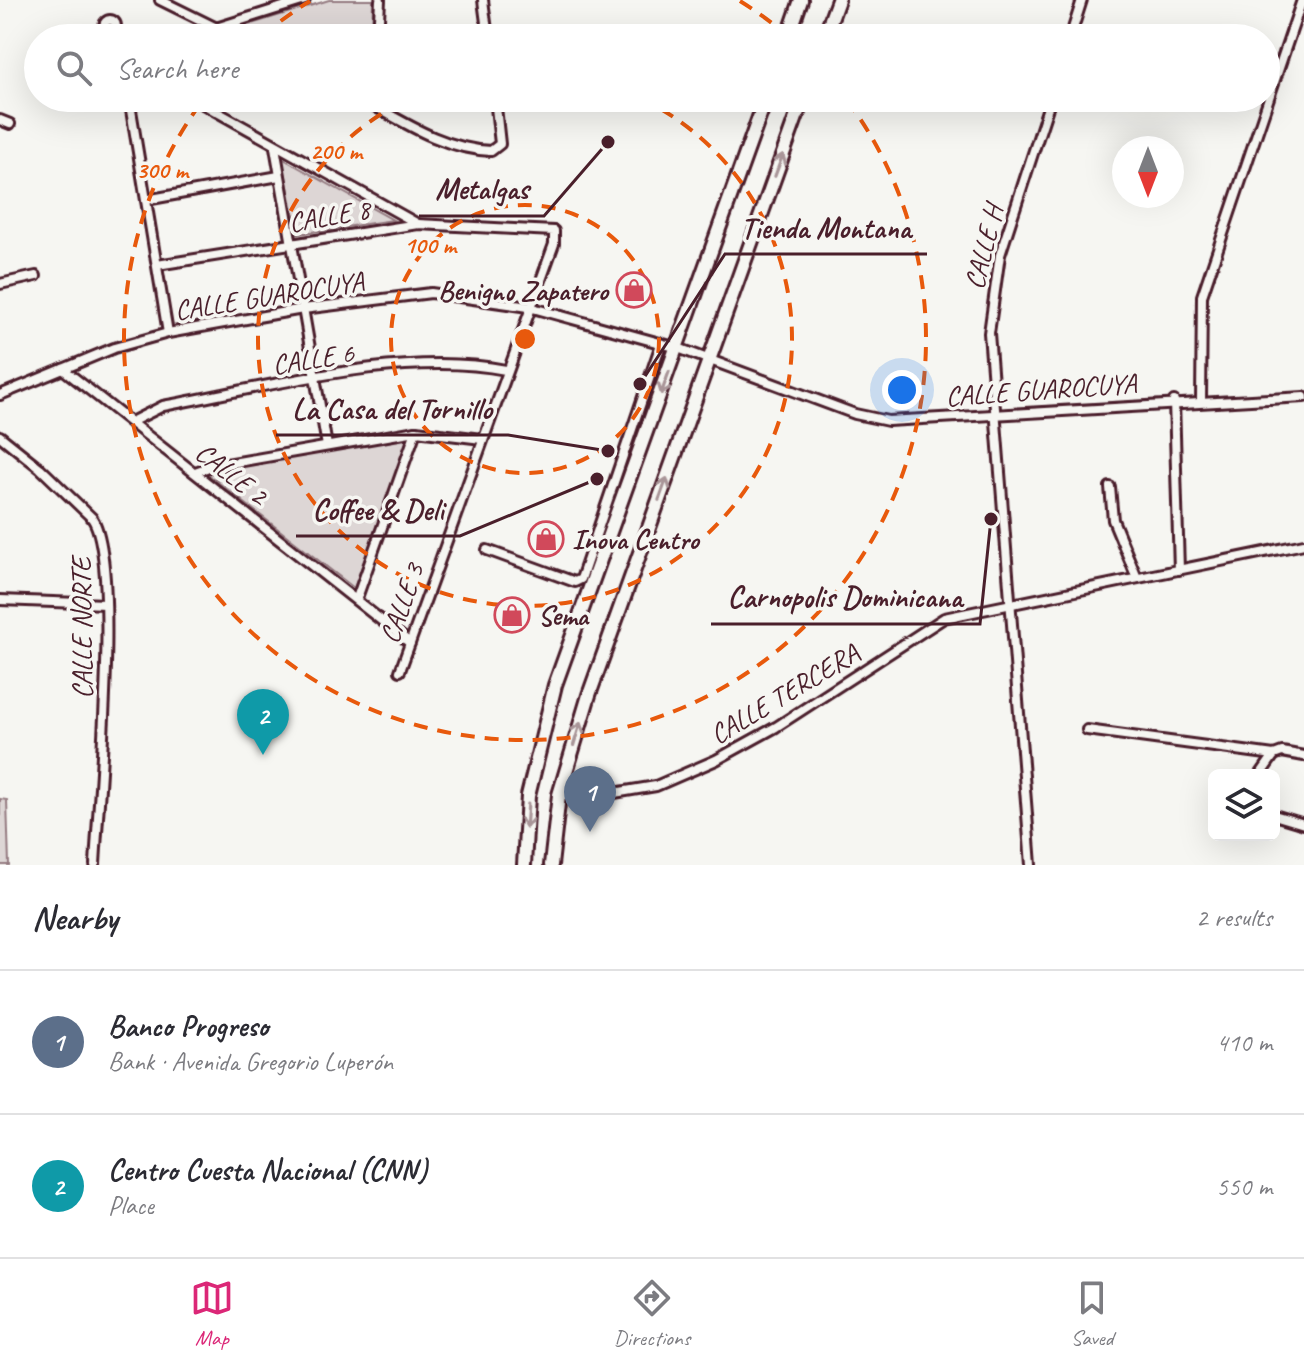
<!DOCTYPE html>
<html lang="en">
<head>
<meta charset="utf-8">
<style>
	:root { --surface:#fff; --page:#f7f7f7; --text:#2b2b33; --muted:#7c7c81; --line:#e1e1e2; --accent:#db2777 }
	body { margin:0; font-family:Caveat,sans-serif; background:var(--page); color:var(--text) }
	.controls { position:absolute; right:24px; bottom:24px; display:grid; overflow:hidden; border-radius:12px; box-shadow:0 8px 32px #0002 }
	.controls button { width:72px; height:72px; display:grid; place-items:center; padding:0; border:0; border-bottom:2px solid var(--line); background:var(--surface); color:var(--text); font:40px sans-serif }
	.compass { position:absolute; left:1112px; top:136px; width:72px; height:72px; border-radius:50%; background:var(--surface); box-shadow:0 8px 32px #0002; rotate:180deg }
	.you { position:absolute; left:902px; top:390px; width:28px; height:28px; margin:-20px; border:6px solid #fff; border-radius:50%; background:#1a73e8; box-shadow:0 0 0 12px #1a73e833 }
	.badge { display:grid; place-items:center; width:52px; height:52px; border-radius:50%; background:var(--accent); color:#fff; font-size:26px; font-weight:700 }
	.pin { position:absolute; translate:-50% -66px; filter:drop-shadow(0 2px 4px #0008) }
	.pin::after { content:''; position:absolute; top:42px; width:28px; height:24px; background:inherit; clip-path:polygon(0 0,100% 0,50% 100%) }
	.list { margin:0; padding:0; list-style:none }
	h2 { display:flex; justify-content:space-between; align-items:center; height:104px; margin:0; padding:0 32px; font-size:34px }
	h2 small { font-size:26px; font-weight:400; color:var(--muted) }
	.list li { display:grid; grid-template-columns:52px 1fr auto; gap:24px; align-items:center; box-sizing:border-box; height:144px; padding:0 32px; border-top:2px solid var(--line) }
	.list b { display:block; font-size:30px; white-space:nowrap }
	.list p { margin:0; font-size:26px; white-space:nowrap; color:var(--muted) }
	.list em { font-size:26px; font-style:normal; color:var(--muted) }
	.icon { flex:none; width:44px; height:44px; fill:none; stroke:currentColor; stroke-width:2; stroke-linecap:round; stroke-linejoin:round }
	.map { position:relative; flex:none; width:1304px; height:865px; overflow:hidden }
	.search { position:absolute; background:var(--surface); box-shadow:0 8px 32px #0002; left:24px; right:24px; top:24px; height:88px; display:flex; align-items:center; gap:20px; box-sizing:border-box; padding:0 28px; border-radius:44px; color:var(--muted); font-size:30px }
	.sheet { height:392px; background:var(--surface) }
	nav { display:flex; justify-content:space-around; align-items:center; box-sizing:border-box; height:112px; border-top:2px solid var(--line); background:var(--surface); font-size:22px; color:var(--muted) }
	nav a { display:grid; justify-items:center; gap:4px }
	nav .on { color:var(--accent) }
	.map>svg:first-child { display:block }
	.green { fill:#ddd6d5; stroke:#947a80; stroke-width:2 }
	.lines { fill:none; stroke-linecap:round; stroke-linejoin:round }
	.minor-casing { stroke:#4a1f2b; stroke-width:14 }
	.primary-casing { stroke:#4a1f2b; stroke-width:18 }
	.minor { stroke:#f6f6f2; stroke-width:8 }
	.primary { stroke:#f6f6f2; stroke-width:12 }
	.oneway { stroke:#a99598 }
	.ring { fill:none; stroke:#e8590c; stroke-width:4; stroke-dasharray:14 10 }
	.labels { text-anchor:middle; stroke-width:7; stroke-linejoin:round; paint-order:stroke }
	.street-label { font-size:28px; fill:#4a1f2b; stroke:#f6f6f2 }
	.poi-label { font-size:28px; font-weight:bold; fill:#4a1f2b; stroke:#f6f6f2; text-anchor:start }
	.centre { fill:#e8590c; stroke:#f6f6f2; stroke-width:4 }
	.ring-label { font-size:24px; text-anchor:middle; font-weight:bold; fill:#e8590c; stroke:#f6f6f2; stroke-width:7; stroke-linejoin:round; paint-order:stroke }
	.leader { fill:none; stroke:#4a1f2b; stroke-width:3 }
	.callout-dot { fill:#4a1f2b; stroke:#f6f6f2; stroke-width:3 }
	.callout-label { font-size:30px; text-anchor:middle; font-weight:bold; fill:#4a1f2b; stroke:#f6f6f2; stroke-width:7; stroke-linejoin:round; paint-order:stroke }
</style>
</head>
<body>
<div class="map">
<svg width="1304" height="865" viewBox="0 0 1304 865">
	<rect width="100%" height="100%" fill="#f6f6f2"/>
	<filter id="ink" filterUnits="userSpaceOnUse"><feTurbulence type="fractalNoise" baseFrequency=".0125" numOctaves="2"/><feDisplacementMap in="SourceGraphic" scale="16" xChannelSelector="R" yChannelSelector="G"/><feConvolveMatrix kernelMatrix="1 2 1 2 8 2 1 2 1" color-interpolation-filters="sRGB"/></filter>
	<g filter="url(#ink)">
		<!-- green -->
		<g class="green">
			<path d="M329 0H373L372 38H261L238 28Z"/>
			<path d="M282 158 287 161 393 220 298 234Z"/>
			<path d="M410 436 354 588 206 473Z"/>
			<path d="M0 799 7 800 9 865H0Z"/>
		</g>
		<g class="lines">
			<defs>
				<g id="minor">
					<path d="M160 0 237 38"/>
					<path d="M483 0 488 38"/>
					<circle cx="110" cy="26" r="6"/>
					<path d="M216 28 305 0"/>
					<path d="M378 38 380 0"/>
					<path d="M1070 38 1082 0"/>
					<path d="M129 98 168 333"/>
					<path d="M192 98 418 224"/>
					<path d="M360 98C402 121 442 149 491 151L500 144 495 98"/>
					<path d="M0 120 10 124"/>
					<path d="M275 147 327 446"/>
					<path d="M146 200 279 176"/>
					<path d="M157 265 418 224 554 231V244L400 671"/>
					<path d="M0 284 36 276"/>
					<path d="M63 369 410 643"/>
					<path d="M0 395 114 348 168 333 303 309 431 293 529 307 678 348 855 414 888 421 1304 397"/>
					<path d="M1174 401 1179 570"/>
					<path d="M1201 401 1202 296 1302 0"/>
					<path d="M131 422 163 406C266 387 404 349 506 370"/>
					<path d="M0 436 40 468 92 518C121 559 98 802 95 865"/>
					<path d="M195 472 209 467 416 431 482 439"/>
					<path d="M1110 487 1113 520 1137 578"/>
					<path d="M487 550 575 582 581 579 661 344"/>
					<path d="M357 598 416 431"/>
					<path d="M0 600 106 604"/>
					<path d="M1087 730 1274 755 1282 752 1304 756"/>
					<path d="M1260 775 1274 755"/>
					<path d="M559 795 614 793 656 786 716 760 776 727 944 618 1304 544"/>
					<path d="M1274 815 1304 824"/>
					<path d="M1031 865 989 333 1000 255 1051 98"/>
				</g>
				<g id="primary">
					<path d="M788 38 801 0"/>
					<path d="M824 38 838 0"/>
					<path d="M524 865 528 796 555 685 766 98"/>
					<path d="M551 865 559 795 589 695 803 98"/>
				</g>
			</defs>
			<!-- minor casing -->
			<use href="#minor" class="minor-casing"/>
			<!-- primary casing -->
			<use href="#primary" class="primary-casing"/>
			<!-- minor -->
			<use href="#minor" class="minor"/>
			<!-- primary -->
			<use href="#primary" class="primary"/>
		</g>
		<!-- one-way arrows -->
		<defs><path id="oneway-shaft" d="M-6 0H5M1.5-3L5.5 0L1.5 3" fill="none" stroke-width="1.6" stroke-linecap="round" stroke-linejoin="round" transform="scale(2)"/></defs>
		<g class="oneway">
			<use href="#oneway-shaft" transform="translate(779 165) rotate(-70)"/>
			<use href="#oneway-shaft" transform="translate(665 383) rotate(110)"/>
			<use href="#oneway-shaft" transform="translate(663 489) rotate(-70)"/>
			<use href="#oneway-shaft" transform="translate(577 734) rotate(-73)"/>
			<use href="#oneway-shaft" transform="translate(527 816) rotate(94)"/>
		</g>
	</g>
	<!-- distance rings -->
	<g class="ring">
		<circle cx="525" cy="339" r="134"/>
		<path d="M640 98A267 267 0 1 1 410 98"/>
		<path d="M262 36A401 401 0 0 1 310 1M740 1A401 401 0 0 1 788 36M847 100A401 401 0 1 1 203 100"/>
	</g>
	<!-- icons -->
	<defs>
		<symbol id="shop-ring" viewBox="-11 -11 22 22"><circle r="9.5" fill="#f6f6f2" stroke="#d1495b" stroke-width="1.5"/><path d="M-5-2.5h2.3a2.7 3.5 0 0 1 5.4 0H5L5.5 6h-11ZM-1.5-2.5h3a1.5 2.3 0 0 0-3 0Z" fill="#d1495b"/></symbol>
	</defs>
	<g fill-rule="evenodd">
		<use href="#shop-ring" x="614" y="270" width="40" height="40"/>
		<use href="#shop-ring" x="526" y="519" width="40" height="40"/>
		<use href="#shop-ring" x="492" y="595" width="40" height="40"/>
	</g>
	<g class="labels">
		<!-- street labels -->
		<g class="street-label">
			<text transform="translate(329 215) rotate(-10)" y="10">CALLE 8</text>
			<text transform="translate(983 247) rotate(-76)" y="10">CALLE H</text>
			<text transform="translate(269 295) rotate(-9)" y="10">CALLE GUAROCUYA</text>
			<text transform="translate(313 358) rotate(-9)" y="10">CALLE 6</text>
			<text transform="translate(1041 389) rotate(-4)" y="10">CALLE GUAROCUYA</text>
			<text transform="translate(232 473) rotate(38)" y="10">CALLE 2</text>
			<text transform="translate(401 603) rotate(-71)" y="10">CALLE 3</text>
			<text transform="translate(81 628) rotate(-90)" y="10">CALLE NORTE</text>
			<text transform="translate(784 693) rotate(-31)" y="10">CALLE TERCERA</text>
		</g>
		<!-- poi labels -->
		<g class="poi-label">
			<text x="608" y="300" text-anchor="end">Benigno Zapatero</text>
			<text x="572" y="549">Inova Centro</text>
			<text x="538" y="625">Sema</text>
		</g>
	</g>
	<circle cx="525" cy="339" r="12" class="centre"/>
	<g class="ring-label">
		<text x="336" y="159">200 m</text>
		<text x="162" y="178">300 m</text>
		<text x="430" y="253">100 m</text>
	</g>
	<!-- callouts -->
	<path class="leader" d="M608 142L544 216H419M640 384L725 254H927M608 451L508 435H276M597 479L460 536H296M991 519L980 624H711"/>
	<g class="callout-dot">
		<circle cx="608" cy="142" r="8"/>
		<circle cx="640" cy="384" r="8"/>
		<circle cx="608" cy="451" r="8"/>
		<circle cx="597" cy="479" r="8"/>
		<circle cx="991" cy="519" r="8"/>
	</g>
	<g class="callout-label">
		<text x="482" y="199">Metalgas</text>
		<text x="826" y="238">Tienda Montana</text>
		<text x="392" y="419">La Casa del Tornillo</text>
		<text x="378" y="520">Coffee &amp; Deli</text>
		<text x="845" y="607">Carnopolis Dominicana</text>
	</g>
</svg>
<div class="controls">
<button><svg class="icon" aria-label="layers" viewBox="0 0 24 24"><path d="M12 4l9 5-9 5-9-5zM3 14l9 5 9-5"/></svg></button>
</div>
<svg class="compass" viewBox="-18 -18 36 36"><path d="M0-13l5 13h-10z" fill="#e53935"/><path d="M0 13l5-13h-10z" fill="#7c7c81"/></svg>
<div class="you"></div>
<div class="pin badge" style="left:590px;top:832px;background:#5c6f8a">1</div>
<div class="pin badge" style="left:263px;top:755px;background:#0f9aa8">2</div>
<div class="search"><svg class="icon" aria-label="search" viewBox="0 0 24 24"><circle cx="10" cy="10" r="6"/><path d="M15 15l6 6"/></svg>Search here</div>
</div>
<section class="sheet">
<h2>Nearby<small>2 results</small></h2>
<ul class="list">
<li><span class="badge" style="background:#5c6f8a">1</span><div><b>Banco Progreso</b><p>Bank · Avenida Gregorio Luperón</p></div><em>410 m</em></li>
<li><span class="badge" style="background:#0f9aa8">2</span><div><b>Centro Cuesta Nacional (CNN)</b><p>Place</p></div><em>550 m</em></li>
</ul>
</section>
<nav>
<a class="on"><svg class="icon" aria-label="map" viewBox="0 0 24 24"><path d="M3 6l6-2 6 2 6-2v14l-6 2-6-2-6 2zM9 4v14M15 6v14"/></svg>Map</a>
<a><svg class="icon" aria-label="directions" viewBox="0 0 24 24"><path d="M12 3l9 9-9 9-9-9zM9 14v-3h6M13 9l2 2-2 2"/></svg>Directions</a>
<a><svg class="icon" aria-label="saved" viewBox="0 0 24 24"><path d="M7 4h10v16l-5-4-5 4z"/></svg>Saved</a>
</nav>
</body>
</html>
